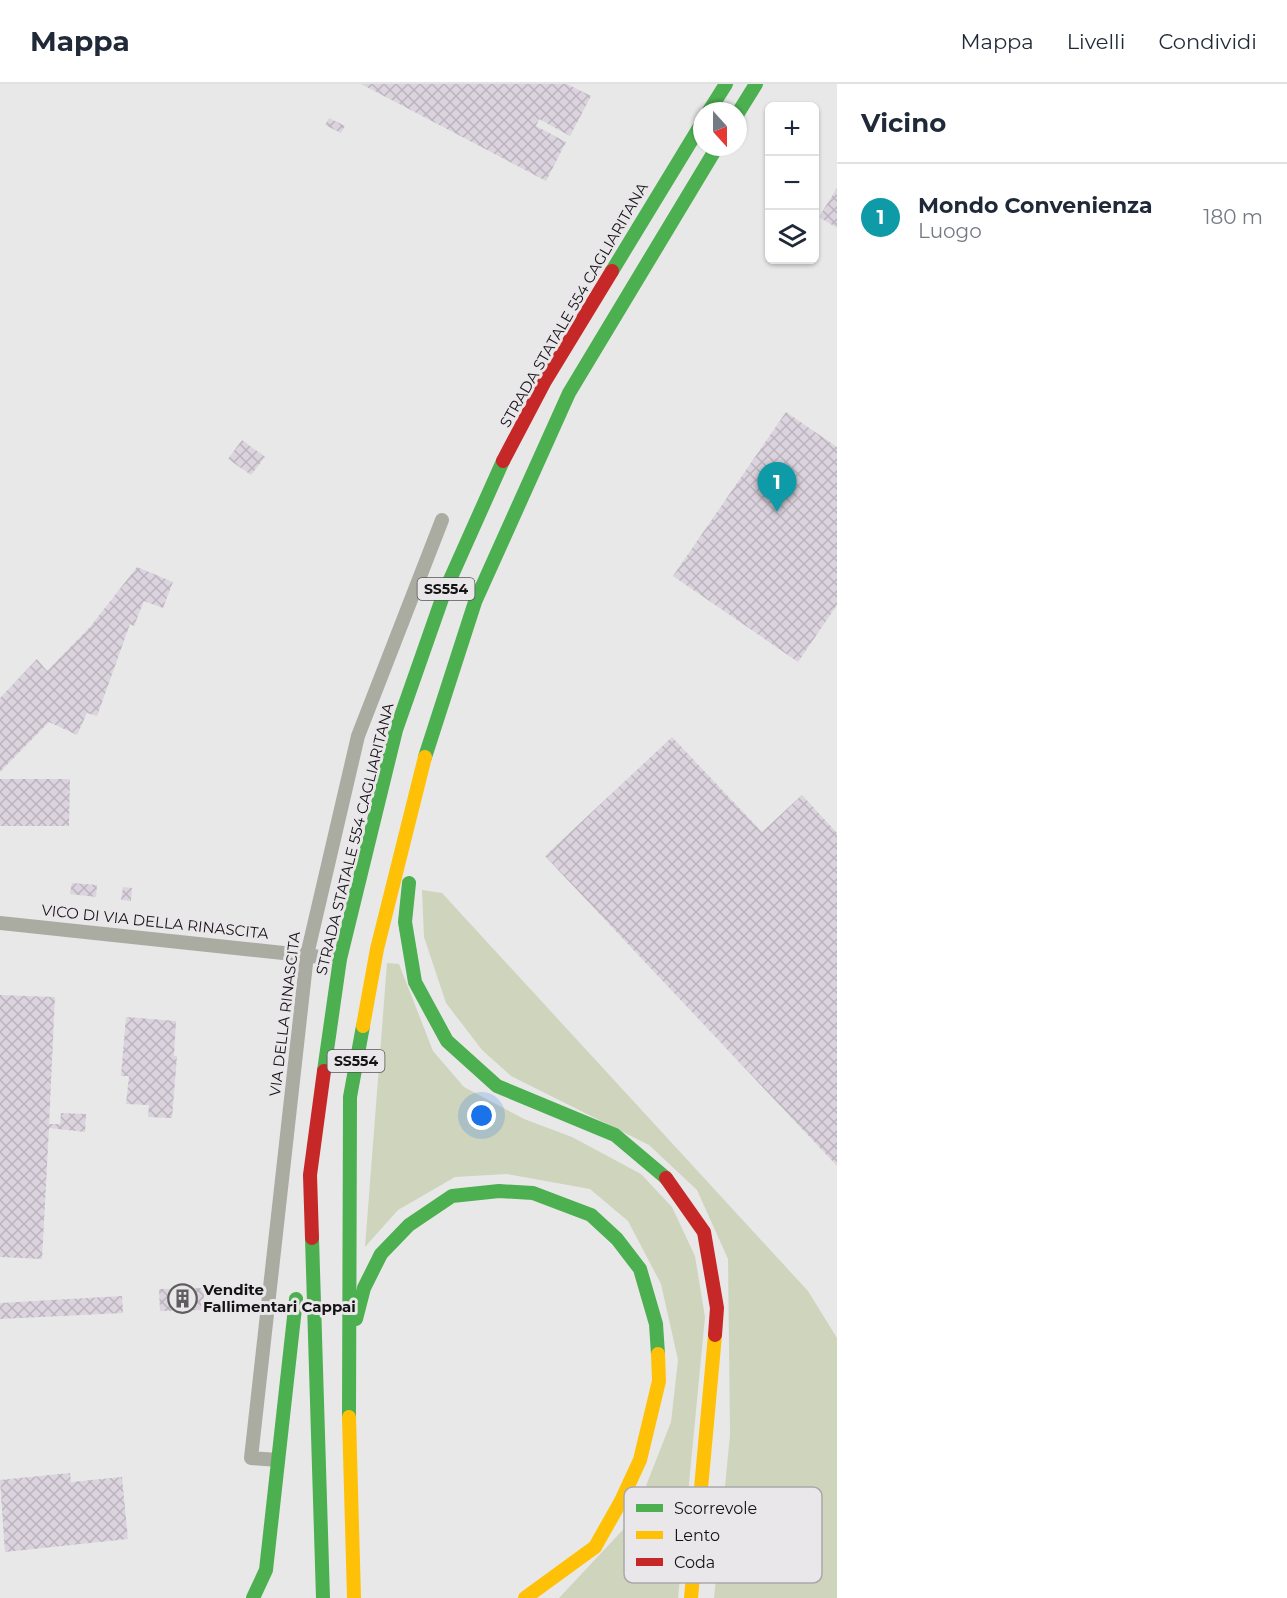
<!DOCTYPE html>
<html lang="it">
<head>
<meta charset="utf-8">
<style>
	:root { --surface:#fff; --page:#f6f6f7; --text:#1f2937; --muted:#747a83; --line:#e0e1e3; --accent:#5f5e5f }
	body { margin:0; font-family:Montserrat,sans-serif; background:var(--page); color:var(--text) }
	.controls { position:absolute; right:18px; top:18px; display:grid; overflow:hidden; border-radius:9px; box-shadow:0 2px 4px #0004 }
	.controls button { width:54px; height:54px; display:grid; place-items:center; padding:0; border:0; border-bottom:2px solid var(--line); background:var(--surface); color:var(--text); font:30px sans-serif }
	.compass { position:absolute; left:693px; top:18px; width:54px; height:54px; border-radius:50%; background:var(--surface); box-shadow:0 2px 4px #0004; rotate:159deg }
	.you { position:absolute; left:482px; top:1032px; width:21px; height:21px; margin:-15px; border:4px solid #fff; border-radius:50%; background:#1a73e8; box-shadow:0 0 0 9px #1a73e833 }
	.badge { display:grid; place-items:center; width:39px; height:39px; border-radius:50%; background:var(--accent); color:#fff; font-size:20px; font-weight:700 }
	.pin { position:absolute; translate:-50% -50px; filter:drop-shadow(0 2px 3px #0008) }
	.pin::after { content:''; position:absolute; top:32px; width:21px; height:18px; background:inherit; clip-path:polygon(0 0,100% 0,50% 100%) }
	.list { margin:0; padding:0; list-style:none }
	h2 { display:flex; justify-content:space-between; align-items:center; height:78px; margin:0; padding:0 24px; font-size:26px }
	h2 small { font-size:20px; font-weight:400; color:var(--muted) }
	.list li { display:grid; grid-template-columns:39px 1fr auto; gap:18px; align-items:center; box-sizing:border-box; height:108px; padding:0 24px; border-top:2px solid var(--line) }
	.list b { display:block; font-size:22px; white-space:nowrap }
	.list p { margin:0; font-size:20px; white-space:nowrap; color:var(--muted) }
	.list em { font-size:20px; font-style:normal; color:var(--muted) }
	.icon { flex:none; width:33px; height:33px; fill:none; stroke:currentColor; stroke-width:2; stroke-linecap:round; stroke-linejoin:round }
	.map { position:relative; flex:none; width:837px; height:1514px; overflow:hidden }
	header { display:flex; align-items:center; gap:36px; box-sizing:border-box; height:84px; padding:0 30px; background:var(--surface); border-bottom:2px solid var(--line) }
	header strong { font-size:28px }
	nav { display:flex; gap:33px; margin-inline-start:auto; font-size:21px }
	main { display:flex }
	aside { flex:1; background:var(--surface) }
	.map>svg:first-child { display:block }
	.green { fill:#cfd4bd }
	.building { fill:url(#building-cross-hatch) }
	.lines { fill:none; stroke-linecap:round; stroke-linejoin:round }
	.lane { stroke:#aaaca2; stroke-width:14 }
	.fast { stroke:#4caf50; stroke-width:14 }
	.slow { stroke:#ffc107; stroke-width:14 }
	.jam { stroke:#c62828; stroke-width:14 }
	.labels { text-anchor:middle; stroke-width:6; stroke-linejoin:round; paint-order:stroke }
	.shield { fill:#eae7ea; stroke:#555355; stroke-width:1.5 }
	.shield-label { font-size:14px; font-weight:bold; fill:#151415 }
	.street-label { font-size:15px; fill:#151415; stroke:#eae7ea }
	.poi-label { font-size:15px; font-weight:bold; fill:#151415; stroke:#eae7ea; text-anchor:start }
	.key { fill:#eae7ea; stroke:#aaa8aa; stroke-width:1.5 }
	.key-label { font-size:16px; fill:#151415 }
</style>
</head>
<body>
<header>
<strong>Mappa</strong>
<nav><a>Mappa</a><a>Livelli</a><a>Condividi</a></nav>
</header>
<main>
<div class="map">
<svg width="837" height="1514" viewBox="0 0 837 1514">
	<defs>
		<pattern id="building-cross-hatch" width="8" height="8" patternUnits="userSpaceOnUse" patternTransform="scale(1.5)"><rect width="8" height="8" fill="#dbd3dd"/><path d="M0 0l8 8M0 8l8-8" fill="none" stroke="#bbb4bd"/></pattern>
	</defs>
	<rect width="100%" height="100%" fill="#e9e8e9"/>
	<!-- green -->
	<g class="green">
		<path d="M422 806 442 809 808 1207 837 1254V1514H714L730 1351 728 1175 697 1106 649 1061 511 992 482 966 446 919 424 853Z"/>
		<path d="M387 879 399 880 433 967 464 1003 524 1035 572 1053 641 1090 672 1123 695 1172 705 1233 678 1514H559L633 1435 671 1338 678 1276 661 1200 628 1137 590 1105 507 1090 455 1093 398 1126 365 1163Z"/>
	</g>
	<!-- building -->
	<g class="building">
		<path d="M361 0H567L591 12 570 52 539 35 536 42 566 58 546 97Z"/>
		<path d="M329 34 345 42 341 49 325 41Z"/>
		<path d="M837 104V144L819 133Z"/>
		<path d="M786 328 837 363V521L798 578 673 492Z"/>
		<path d="M242 356 265 373 251 391 228 375Z"/>
		<path d="M137 483 173 498 163 524 144 517 134 542 130 540 97 632 87 629 77 651 49 638 0 688V614L37 575 47 587 90 543Z"/>
		<path d="M672 653 762 748 802 711 837 749V1082L545 772Z"/>
		<path d="M0 695H70L69 742H0Z"/>
		<path d="M72 799 97 801 96 813 70 810Z"/>
		<path d="M123 803 132 804 131 817 121 816Z"/>
		<path d="M0 911 55 913 49 1040H60L61 1029 86 1030 85 1048 49 1044 42 1175 0 1173Z"/>
		<path d="M126 933 176 937 174 972H177L172 1034 148 1033 149 1021 126 1020 129 992H121Z"/>
		<path d="M204 1204V1226L160 1227 159 1205Z"/>
		<path d="M122 1212 123 1229 0 1235V1219Z"/>
		<path d="M70 1389 71 1398 122 1393 128 1455 5 1468 0 1396Z"/>
	</g>
	<g class="lines">
		<!-- lane -->
		<g class="lane">
			<path d="M0 839 340 875"/>
			<path d="M278 1376 251 1374 307 871 358 652 442 436"/>
		</g>
		<!-- fast -->
		<g class="fast">
			<path d="M709 27 726 0"/>
			<path d="M738 29 756 0"/>
			<path d="M612 187 702 39"/>
			<path d="M425 673 475 518 569 309 717 63"/>
			<path d="M409 799 405 838 415 898 447 957 497 1002 615 1051 666 1094"/>
			<path d="M324 987 340 875 396 646 444 509 503 377"/>
			<path d="M312 1154 323 1514"/>
			<path d="M356 1235 364 1204 381 1170 409 1141 452 1112 499 1107 533 1109 591 1131 617 1155 640 1185 656 1240 658 1270"/>
			<path d="M349 1333 350 1013 363 942"/>
			<path d="M253 1514 266 1486 296 1215"/>
		</g>
		<!-- slow -->
		<g class="slow">
			<path d="M363 942 377 865 425 673"/>
			<path d="M349 1333 354 1514"/>
			<path d="M525 1514 595 1463 621 1417 640 1376 659 1297 658 1270"/>
			<path d="M691 1514 715 1251"/>
		</g>
		<!-- jam -->
		<g class="jam">
			<path d="M503 377 545 297 612 187"/>
			<path d="M666 1094 704 1148 717 1224 715 1251"/>
			<path d="M312 1154 310 1091 324 987"/>
		</g>
	</g>
	<!-- icons -->
	<defs>
		<symbol id="building-ring" viewBox="-11 -11 22 22"><circle r="9.5" fill="#eae7ea" stroke="#5f5e5f" stroke-width="1.5"/><path d="M-4-6H4V6H1V3H-1V6H-4ZM-2.5-4.3h1.7v1.8h-1.7ZM.8-4.3h1.7v1.8H.8ZM-2.5-1h1.7V.8h-1.7ZM.8-1h1.7V.8H.8Z" fill="#5f5e5f"/></symbol>
	</defs>
	<g fill-rule="evenodd">
		<use href="#building-ring" x="166" y="1198" width="33" height="33"/>
	</g>
	<g class="labels">
		<!-- shield labels -->
		<g class="shield">
			<rect x="417.5" y="494" width="57" height="22" rx="4.5"/>
			<rect x="327.5" y="966" width="57" height="22" rx="4.5"/>
		</g>
		<g class="shield-label">
			<text x="446" y="510">SS554</text>
			<text x="356" y="982">SS554</text>
		</g>
		<!-- street labels -->
		<g class="street-label">
			<text transform="translate(574 221) rotate(-60)" y="5">STRADA STATALE 554 CAGLIARITANA</text>
			<text transform="translate(355 755) rotate(-76)" y="5">STRADA STATALE 554 CAGLIARITANA</text>
			<text transform="translate(155 838) rotate(6)" y="5">VICO DI VIA DELLA RINASCITA</text>
			<text transform="translate(285 930) rotate(-83)" y="5">VIA DELLA RINASCITA</text>
		</g>
		<!-- poi labels -->
		<g class="poi-label">
			<text x="203" y="1211">Vendite<tspan x="203" dy="17">Fallimentari Cappai</tspan></text>
		</g>
	</g>
	<!-- legend -->
	<rect x="624" y="1403" width="198" height="96" rx="9" class="key"/>
	<rect x="636" y="1420" width="27" height="8" fill="#4caf50"/>
	<rect x="636" y="1447" width="27" height="8" fill="#ffc107"/>
	<rect x="636" y="1474" width="27" height="8" fill="#c62828"/>
	<g class="key-label">
		<text x="674" y="1430">Scorrevole</text>
		<text x="674" y="1457">Lento</text>
		<text x="674" y="1484">Coda</text>
	</g>
</svg>
<div class="controls">
<button>+</button>
<button>−</button>
<button><svg class="icon" aria-label="layers" viewBox="0 0 24 24"><path d="M12 4l9 5-9 5-9-5zM3 14l9 5 9-5"/></svg></button>
</div>
<svg class="compass" viewBox="-18 -18 36 36"><path d="M0-13l5 13h-10z" fill="#e53935"/><path d="M0 13l5-13h-10z" fill="#747a83"/></svg>
<div class="you"></div>
<div class="pin badge" style="left:777px;top:428px;background:#0f9aa8">1</div>
</div>
<aside>
<h2>Vicino<small></small></h2>
<ul class="list">
<li><span class="badge" style="background:#0f9aa8">1</span><div><b>Mondo Convenienza</b><p>Luogo</p></div><em>180 m</em></li>
</ul>
</aside>
</main>
</body>
</html>
